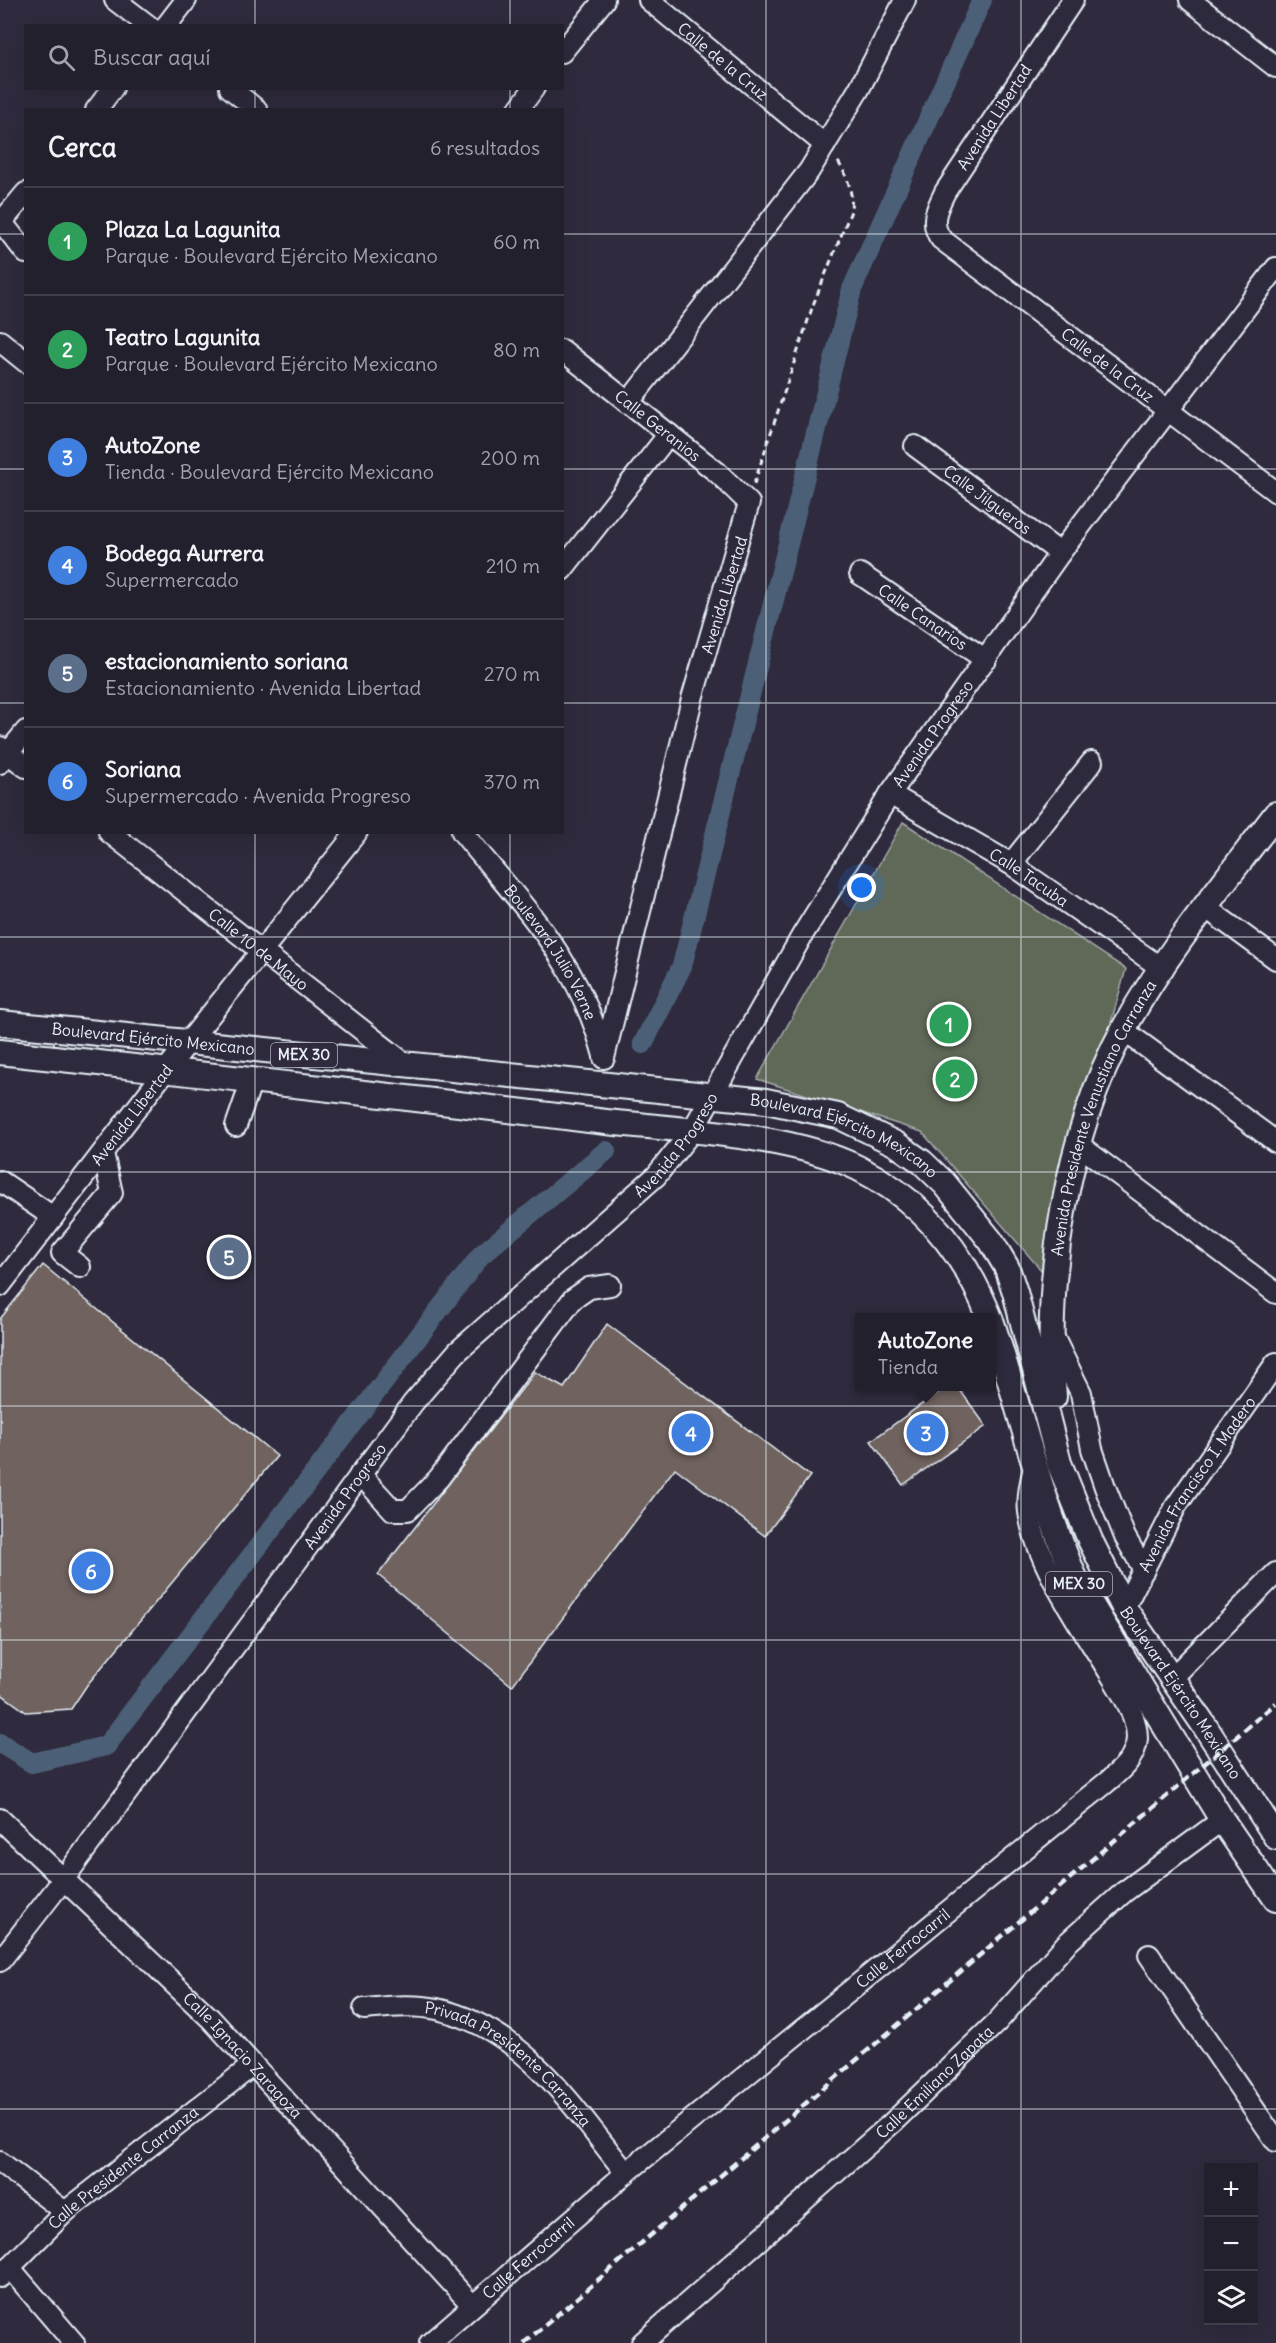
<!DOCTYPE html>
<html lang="es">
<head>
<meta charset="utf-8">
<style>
	:root { --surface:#23202e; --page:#2b2836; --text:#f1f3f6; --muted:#a3a3aa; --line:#403e4a; --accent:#ffd166 }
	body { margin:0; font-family:Delius,sans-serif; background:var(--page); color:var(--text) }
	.controls { position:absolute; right:18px; bottom:18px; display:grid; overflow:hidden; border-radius:0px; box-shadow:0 6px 24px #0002 }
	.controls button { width:54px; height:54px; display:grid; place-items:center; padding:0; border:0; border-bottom:2px solid var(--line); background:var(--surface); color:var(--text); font:30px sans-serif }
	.you { position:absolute; left:862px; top:888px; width:21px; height:21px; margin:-15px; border:4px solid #fff; border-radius:50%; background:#1a73e8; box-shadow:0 0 0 9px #1a73e833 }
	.badge { display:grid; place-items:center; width:39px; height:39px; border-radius:50%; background:var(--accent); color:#fff; font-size:20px; font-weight:700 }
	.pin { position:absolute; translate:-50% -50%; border:3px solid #fff; box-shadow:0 2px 6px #0006 }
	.popup { position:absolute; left:855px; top:1313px; width:141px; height:78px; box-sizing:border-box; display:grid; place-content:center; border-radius:0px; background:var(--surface); filter:drop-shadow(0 2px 4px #0005); font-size:20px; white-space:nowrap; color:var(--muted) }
	.popup b { font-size:22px; color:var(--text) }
	.popup::after { content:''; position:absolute; left:50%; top:100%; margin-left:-12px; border:12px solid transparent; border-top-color:var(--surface) }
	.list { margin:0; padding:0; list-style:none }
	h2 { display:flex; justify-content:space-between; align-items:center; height:78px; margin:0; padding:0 24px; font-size:26px }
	h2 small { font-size:20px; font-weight:400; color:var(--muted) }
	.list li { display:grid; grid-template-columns:39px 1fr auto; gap:18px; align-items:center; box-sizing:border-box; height:108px; padding:0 24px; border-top:2px solid var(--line) }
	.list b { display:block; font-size:22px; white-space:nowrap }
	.list p { margin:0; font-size:20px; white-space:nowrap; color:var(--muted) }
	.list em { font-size:20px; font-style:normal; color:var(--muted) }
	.icon { flex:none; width:33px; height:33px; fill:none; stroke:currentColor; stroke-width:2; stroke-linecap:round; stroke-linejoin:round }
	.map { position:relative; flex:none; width:1276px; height:2343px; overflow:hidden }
	.search { position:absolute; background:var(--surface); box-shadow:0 6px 24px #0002; left:24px; top:24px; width:540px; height:66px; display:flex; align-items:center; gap:15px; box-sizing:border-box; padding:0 21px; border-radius:0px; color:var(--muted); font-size:22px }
	.panel { position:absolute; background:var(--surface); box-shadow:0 6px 24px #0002; left:24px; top:108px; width:540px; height:726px; border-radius:0px }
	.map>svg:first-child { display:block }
	.green { fill:#606759; stroke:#a4aca8; stroke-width:1.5 }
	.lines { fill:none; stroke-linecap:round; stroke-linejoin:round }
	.canal { stroke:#4c6077; stroke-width:20 }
	.building { fill:#6f635e; stroke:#e8f1f8; stroke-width:1.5 }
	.minor-casing { stroke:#e8f1f8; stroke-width:24 }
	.major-casing { stroke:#e8f1f8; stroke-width:28 }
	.path { stroke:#e8f1f8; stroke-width:3; stroke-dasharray:6 4.5; stroke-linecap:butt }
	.minor { stroke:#2f2a3d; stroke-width:20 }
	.major { stroke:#2f2a3d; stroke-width:24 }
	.rail { stroke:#e8f1f8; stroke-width:4.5; stroke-dasharray:9 4.5; stroke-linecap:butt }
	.grid { fill:none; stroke:#e8f1f8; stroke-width:1.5; stroke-opacity:0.55 }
	.labels { text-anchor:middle; stroke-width:4.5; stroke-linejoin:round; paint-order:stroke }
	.shield { fill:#2f2a3d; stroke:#b0b5c0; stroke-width:1.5 }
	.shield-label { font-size:15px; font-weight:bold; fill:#e8f1f8 }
	.street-label { font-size:16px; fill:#e8f1f8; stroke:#2f2a3d }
</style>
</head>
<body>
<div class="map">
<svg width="1276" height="2343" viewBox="0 0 1276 2343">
	<rect width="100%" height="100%" fill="#2f2a3d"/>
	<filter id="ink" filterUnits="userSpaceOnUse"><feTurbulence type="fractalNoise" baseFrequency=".0167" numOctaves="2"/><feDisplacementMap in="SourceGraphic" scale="12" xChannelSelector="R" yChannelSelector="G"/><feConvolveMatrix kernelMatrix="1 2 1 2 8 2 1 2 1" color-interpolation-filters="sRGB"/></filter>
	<g filter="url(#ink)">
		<!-- green -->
		<path class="green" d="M903 822 1126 969 1041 1270 922 1132 757 1079Z"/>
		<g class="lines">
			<!-- canal -->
			<g class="canal">
				<path d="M643 1044 682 966 852 289 982 0"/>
				<path d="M0 1743 32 1763 106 1746 481 1255 606 1151"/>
			</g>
		</g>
		<!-- building -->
		<g class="building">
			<path d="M43 1265 277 1456 87 1685 71 1709 26 1712 0 1693V1319Z"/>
			<path d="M607 1324 810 1476 765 1536 675 1468 512 1686 378 1575 535 1372 564 1388Z"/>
			<path d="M947 1386H957L986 1426 903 1485 871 1441Z"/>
		</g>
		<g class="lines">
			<defs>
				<g id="minor">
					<path d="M115 0 149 26"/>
					<path id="s1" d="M649 0 825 145"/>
					<path id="s2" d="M1073 0 945 192C937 208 929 223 941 239L1276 492"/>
					<path d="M1190 0 1276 67"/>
					<path d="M166 26 186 0"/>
					<path d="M562 52 604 0"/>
					<path d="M230 88 257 110"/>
					<path d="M96 110 113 88"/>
					<path d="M518 110 534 88"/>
					<path d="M0 220 26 253"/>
					<path d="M0 224 26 193"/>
					<path d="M0 341 26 362"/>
					<path id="s3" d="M562 350 718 473 749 503 692 699 604 1058"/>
					<path d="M628 403 809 171 859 89 905 0"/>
					<path id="s4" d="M915 446 1060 553"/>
					<path d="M562 570 669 434"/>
					<path id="s5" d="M860 574 986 660"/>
					<path d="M0 747 26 767"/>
					<path d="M0 763 26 731"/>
					<path id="s6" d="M890 794 1011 864 1163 969"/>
					<path id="s7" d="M109 832 408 1066"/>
					<path id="s8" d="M462 832C524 908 578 959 604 1056"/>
					<path d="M1011 864 1092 762"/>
					<path d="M1205 907 1276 959"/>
					<path d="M1123 1030 1276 1142"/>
					<path d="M236 1126 252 1080"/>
					<path d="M1079 1145 1276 1293"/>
					<path d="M0 1181 53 1217"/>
					<path d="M80 1267 62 1253 112 1193 103 1153"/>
					<path id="s9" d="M0 1286 166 1070 357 832"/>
					<path d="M1053 1336 1081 1393 1092 1449 1105 1487 1125 1537 1144 1570"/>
					<path d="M360 1474 393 1510H408L439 1478 573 1299 589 1288 610 1285"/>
					<path id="s10" d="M1124 1608 1176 1506 1276 1363"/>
					<path d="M1171 1679 1276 1573"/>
					<path id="s11" d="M0 1819 211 2019 472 2305"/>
					<path d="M1149 1955 1276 2141"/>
					<path id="s12" d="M0 1961 63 1880 413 1403 457 1352 656 1176 692 1131 803 934 890 794 1060 553 1276 268"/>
					<path id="s13" d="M364 2009C388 2007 413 2004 437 2009 525 2029 573 2107 626 2173"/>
					<path d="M0 2162 65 2212"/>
					<path d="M9 2267 74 2343"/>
					<path id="s14" d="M0 2277 65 2212 253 2065"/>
					<path id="s15" d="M430 2343 626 2173 1107 1782C1121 1770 1136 1758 1137 1738 1137 1715 1122 1694 1111 1675 1084 1631 1035 1562 1029 1512 1027 1497 1031 1481 1034 1467"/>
					<path id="s16" d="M642 2343 892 2123 997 2022 1066 1944 1124 1892 1222 1820"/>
				</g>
				<g id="major">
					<path id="s17" d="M0 1023 766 1101 838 1116 896 1144 922 1162 945 1184 991 1241 1007 1268 1015 1292 1059 1463 1090 1540 1124 1608 1204 1725 1276 1837"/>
					<path d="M0 1052C196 1074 393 1095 589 1120 670 1130 786 1132 858 1168 922 1200 964 1252 990 1318"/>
					<path d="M992 1323C1020 1408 1039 1495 1075 1578L1222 1820 1276 1899"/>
					<path id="s18" d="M1054 1397C1044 1280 1066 1135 1123 1030 1165 953 1223 884 1276 814"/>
				</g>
			</defs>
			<!-- minor casing -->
			<use href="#minor" class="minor-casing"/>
			<!-- major casing -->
			<use href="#major" class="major-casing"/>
			<!-- path -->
			<path class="path" d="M754 484 813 305 851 211C853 191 848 177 837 160"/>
			<!-- minor -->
			<use href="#minor" class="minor"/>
			<!-- major -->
			<use href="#major" class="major"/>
			<!-- rail -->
			<path class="rail" d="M524 2343 1276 1703"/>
		</g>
	</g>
	<!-- grid -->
	<path class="grid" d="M255 0V26M510 0V26M766 0V2343M1021 0V2343M255 88V110M510 88V110M0 234H26M562 234H1276M0 469H26M562 469H1276M0 703H26M562 703H1276M255 832V2343M510 832V2343M0 937H1276M0 1172H1276M0 1406H1276M0 1640H1276M0 1874H1276M0 2109H1276"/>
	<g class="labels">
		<!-- shield labels -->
		<g class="shield">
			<rect x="271" y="1043" width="66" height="24" rx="4.5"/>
			<rect x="1046" y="1572" width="66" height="24" rx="4.5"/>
		</g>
		<g class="shield-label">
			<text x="304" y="1060">MEX 30</text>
			<text x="1079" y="1589">MEX 30</text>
		</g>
		<!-- street labels -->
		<g class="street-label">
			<text dy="6" stroke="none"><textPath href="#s1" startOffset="96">Calle de la Cruz</textPath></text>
			<text transform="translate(994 117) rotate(-57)" y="6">Avenida Libertad</text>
			<text dy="6" stroke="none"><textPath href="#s2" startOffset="490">Calle de la Cruz</textPath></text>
			<text dy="6" stroke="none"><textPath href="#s3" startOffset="122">Calle Geranios</textPath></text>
			<text dy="6" stroke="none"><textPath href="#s4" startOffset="90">Calle Jilgueros</textPath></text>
			<text transform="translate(724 595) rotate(-73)" y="6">Avenida Libertad</text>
			<text dy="6" stroke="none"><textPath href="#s5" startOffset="76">Calle Canarios</textPath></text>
			<text dy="6" stroke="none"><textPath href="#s12" startOffset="1550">Avenida Progreso</textPath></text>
			<text dy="6" stroke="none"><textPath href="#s6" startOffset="162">Calle Tacuba</textPath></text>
			<text dy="6" stroke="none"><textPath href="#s7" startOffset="190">Calle 10 de Mayo</textPath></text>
			<text dy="6" stroke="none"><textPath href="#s8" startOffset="150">Boulevard Julio Verne</textPath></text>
			<text dy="6" stroke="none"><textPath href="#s17" startOffset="154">Boulevard Ejército Mexicano</textPath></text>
			<text dy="6" stroke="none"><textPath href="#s9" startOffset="216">Avenida Libertad</textPath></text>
			<text dy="6" stroke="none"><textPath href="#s18" startOffset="288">Avenida Presidente Venustiano Carranza</textPath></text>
			<text dy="6" stroke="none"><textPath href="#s17" startOffset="856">Boulevard Ejército Mexicano</textPath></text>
			<text dy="6" stroke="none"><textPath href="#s12" startOffset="1064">Avenida Progreso</textPath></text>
			<text dy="6" stroke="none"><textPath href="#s10" startOffset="144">Avenida Francisco I. Madero</textPath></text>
			<text dy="6" stroke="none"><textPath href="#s12" startOffset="579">Avenida Progreso</textPath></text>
			<text dy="6" stroke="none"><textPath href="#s17" startOffset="1539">Boulevard Ejército Mexicano</textPath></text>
			<text dy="6" stroke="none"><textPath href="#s15" startOffset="616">Calle Ferrocarril</textPath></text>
			<text dy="6" stroke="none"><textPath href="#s11" startOffset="339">Calle Ignacio Zaragoza</textPath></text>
			<text dy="6" stroke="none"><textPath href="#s13" startOffset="164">Privada Presidente Carranza</textPath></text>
			<text dy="6" stroke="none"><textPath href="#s16" startOffset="392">Calle Emiliano Zapata</textPath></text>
			<text dy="6" stroke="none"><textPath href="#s14" startOffset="165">Calle Presidente Carranza</textPath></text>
			<text dy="6" stroke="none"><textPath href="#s15" startOffset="130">Calle Ferrocarril</textPath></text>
		</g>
	</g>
</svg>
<div class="controls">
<button>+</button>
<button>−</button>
<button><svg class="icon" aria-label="layers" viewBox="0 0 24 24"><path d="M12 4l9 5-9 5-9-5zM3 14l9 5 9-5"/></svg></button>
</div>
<div class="you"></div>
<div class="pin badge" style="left:949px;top:1024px;background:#2e9e5b">1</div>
<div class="pin badge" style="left:955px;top:1079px;background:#2e9e5b">2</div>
<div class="pin badge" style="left:926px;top:1433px;background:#3f7fe0">3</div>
<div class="popup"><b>AutoZone</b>Tienda</div>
<div class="pin badge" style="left:691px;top:1433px;background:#3f7fe0">4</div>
<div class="pin badge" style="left:229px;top:1257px;background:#5c6f8a">5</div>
<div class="pin badge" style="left:91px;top:1571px;background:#3f7fe0">6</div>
<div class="search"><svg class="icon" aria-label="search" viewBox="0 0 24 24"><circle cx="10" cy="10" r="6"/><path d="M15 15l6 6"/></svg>Buscar aquí</div>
<section class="panel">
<h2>Cerca<small>6 resultados</small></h2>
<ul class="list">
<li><span class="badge" style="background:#2e9e5b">1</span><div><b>Plaza La Lagunita</b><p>Parque · Boulevard Ejército Mexicano</p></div><em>60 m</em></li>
<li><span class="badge" style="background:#2e9e5b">2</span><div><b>Teatro Lagunita</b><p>Parque · Boulevard Ejército Mexicano</p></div><em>80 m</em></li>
<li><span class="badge" style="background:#3f7fe0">3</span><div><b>AutoZone</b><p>Tienda · Boulevard Ejército Mexicano</p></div><em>200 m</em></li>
<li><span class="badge" style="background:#3f7fe0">4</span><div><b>Bodega Aurrera</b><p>Supermercado</p></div><em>210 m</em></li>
<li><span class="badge" style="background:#5c6f8a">5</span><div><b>estacionamiento soriana</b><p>Estacionamiento · Avenida Libertad</p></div><em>270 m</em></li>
<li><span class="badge" style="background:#3f7fe0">6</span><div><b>Soriana</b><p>Supermercado · Avenida Progreso</p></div><em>370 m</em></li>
</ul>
</section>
</div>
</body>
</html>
